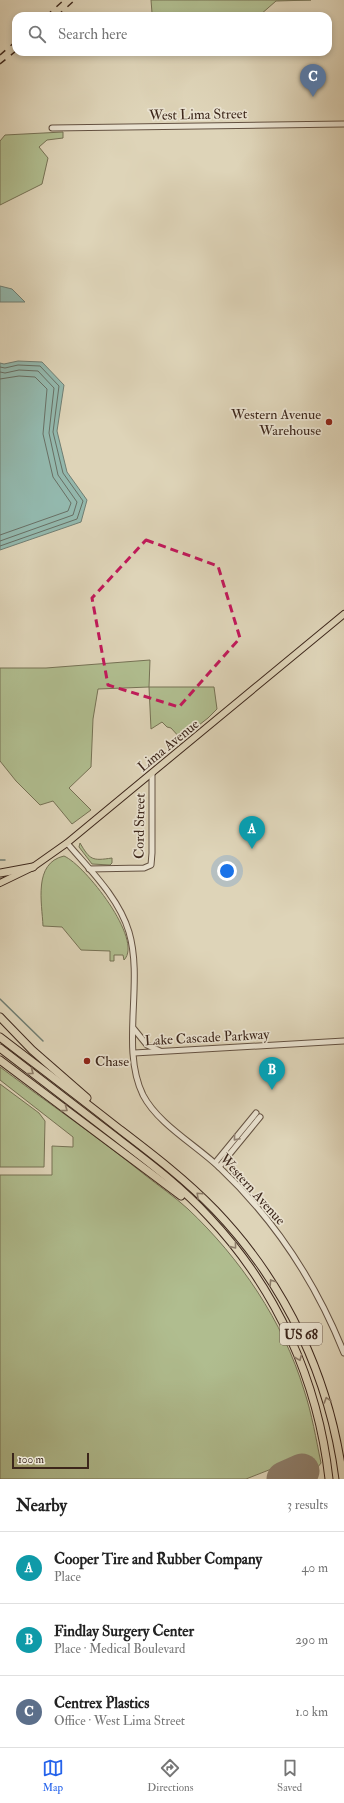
<!DOCTYPE html>
<html lang="en">
<head>
<meta charset="utf-8">
<style>
	:root { --surface:#fff; --page:#f2f2f2; --text:#222; --muted:#767676; --line:#e0e0e0; --accent:#2563eb }
	body { margin:0; font-family:"IM FELL Double Pica",serif; background:var(--page); color:var(--text) }
	.scale { position:absolute; left:12px; bottom:10px; width:77px; box-sizing:border-box; padding-left:4px; border:2px solid #3c261b; border-top:0; font-size:11px; line-height:14px; white-space:nowrap; color:#3c261b; -webkit-text-stroke:3px #eae3d1; paint-order:stroke }
	.you { position:absolute; left:227px; top:871px; width:14px; height:14px; margin:-10px; border:3px solid #fff; border-radius:50%; background:#1a73e8; box-shadow:0 0 0 6px #1a73e833 }
	.badge { display:grid; place-items:center; width:26px; height:26px; border-radius:50%; background:var(--accent); color:#fff; font-size:13px; font-weight:700 }
	.pin { position:absolute; translate:-50% -33px; filter:drop-shadow(0 1px 2px #0008) }
	.pin::after { content:''; position:absolute; top:21px; width:14px; height:12px; background:inherit; clip-path:polygon(0 0,100% 0,50% 100%) }
	.list { margin:0; padding:0; list-style:none }
	h2 { display:flex; justify-content:space-between; align-items:center; height:52px; margin:0; padding:0 16px; font-size:17px }
	h2 small { font-size:13px; font-weight:400; color:var(--muted) }
	.list li { display:grid; grid-template-columns:26px 1fr auto; gap:12px; align-items:center; box-sizing:border-box; height:72px; padding:0 16px; border-top:1px solid var(--line) }
	.list b { display:block; font-size:15px; white-space:nowrap }
	.list p { margin:0; font-size:13px; white-space:nowrap; color:var(--muted) }
	.list em { font-size:13px; font-style:normal; color:var(--muted) }
	.icon { flex:none; width:22px; height:22px; fill:none; stroke:currentColor; stroke-width:2; stroke-linecap:round; stroke-linejoin:round }
	.map { position:relative; flex:none; width:344px; height:1479px; overflow:hidden }
	.search { position:absolute; background:var(--surface); box-shadow:0 2px 6px #0003; left:12px; right:12px; top:12px; height:44px; display:flex; align-items:center; gap:10px; box-sizing:border-box; padding:0 14px; border-radius:12px; color:var(--muted); font-size:15px }
	.sheet { height:268px; background:var(--surface) }
	nav { display:flex; justify-content:space-around; align-items:center; box-sizing:border-box; height:56px; border-top:1px solid var(--line); background:var(--surface); font-size:11px; color:var(--muted) }
	nav a { display:grid; justify-items:center; gap:2px }
	nav .on { color:var(--accent) }
	.map>svg:first-child { display:block }
	.green { fill:#b0bd8f; stroke:#767255 }
	.water { fill:#93b8ad; stroke:#707e73 }
	.lines { fill:none; stroke-linecap:round; stroke-linejoin:round }
	.shore { stroke:#686f64; stroke-width:1 }
	.stream { stroke:#707e73; stroke-width:1.5 }
	.runway { stroke:#8d7d6a; stroke-width:35 }
	.minor-casing { stroke:#645242; stroke-width:7 }
	.major-casing { stroke:#3c261b; stroke-width:8 }
	.highway-casing { stroke:#3c261b; stroke-width:9 }
	.minor { stroke:#eae3d1; stroke-width:5 }
	.major { stroke:#ded4b8; stroke-width:6 }
	.highway { stroke:#ded4b8; stroke-width:7 }
	.rail { stroke:#3c261b; stroke-width:1.5; stroke-dasharray:7 7; stroke-linecap:butt }
	.oneway { stroke:#8d7d6a }
	.oneway2 { stroke:#938476 }
	.marked { fill:none; stroke:#c2185b; stroke-width:3; stroke-dasharray:8 5; stroke-linejoin:round }
	.poi-dot { fill:#8f2418; stroke:#eae3d1; stroke-width:1.5 }
	.labels { text-anchor:middle; stroke-width:3.5; stroke-linejoin:round; paint-order:stroke }
	.shield { fill:#eae3d1; stroke:#705f52; stroke-width:1 }
	.shield-label { font-size:13px; font-weight:bold; fill:#3c261b }
	.street-label { font-size:14px; fill:#3c261b; stroke:#eae3d1 }
	.poi-label { font-size:14px; fill:#3c261b; stroke:#eae3d1; text-anchor:end }
</style>
</head>
<body>
<div class="map">
<svg width="344" height="1479" viewBox="0 0 344 1479">
	<rect width="100%" height="100%" fill="#ded4b8"/>
	<filter id="stains"><feTurbulence type="fractalNoise" baseFrequency=".005" numOctaves="4"/><feColorMatrix values="0 0 0 0 .2 0 0 0 0 .09 0 0 0 0 .02 0 0 0 .5 -.17"/></filter>
	<radialGradient id="worn" r=".72"><stop offset=".6" stop-color="#630" stop-opacity="0"/><stop offset="1" stop-color="#630" stop-opacity=".3"/></radialGradient>
	<!-- green -->
	<g class="green">
		<path d="M151 0H311L276 1 260 15 152 13Z"/>
		<path d="M63 132V138L47 140 39 147 48 158 42 184 0 205V141L5 135Z"/>
		<path d="M150 660 149 687H214L217 709 208 718 181 739 171 728 167 727 162 722 151 729 149 687 98 689 93 719 91 767 69 788 91 810 72 824 53 801 40 805 16 781 0 761V668H46Z"/>
		<path d="M80 843C90 860 92 861 112 858V863L110 865 92 864 79 847Z"/>
		<path d="M64 856C85 865 144 940 124 960L123 955H114V961H110V951L81 950 62 927 43 926C42 903 33 863 64 856Z"/>
		<path d="M0 1067C48 1103 98 1137 145 1175 159 1186 175 1197 188 1209 240 1258 283 1321 304 1390 312 1414 316 1439 321 1463L311 1476 302 1457 246 1479H0V1175H52V1146L73 1147V1137L0 1080Z"/>
		<path d="M0 1084 39 1113 45 1121 44 1167H0Z"/>
	</g>
	<!-- water -->
	<g class="water">
		<path d="M0 286 12 289 25 302H0Z"/>
		<path d="M18 361 42 362 64 385 57 431 67 472 87 500 81 522 0 550V363L4 364Z"/>
	</g>
	<g class="lines">
		<!-- shore -->
		<g class="shore">
			<path d="M0 367 5 368 18 365 40 366 59 386 53 432 63 473 83 501 77 519 0 546"/>
			<path d="M0 372 5 373 19 370 38 371 54 388 49 433 58 475 77 502 73 515 0 541"/>
			<path d="M0 379 19 376 35 377 47 389 43 434 53 477 71 503 68 511 0 535"/>
		</g>
		<!-- stream -->
		<g class="stream">
			<path d="M0 860H5"/>
			<path d="M0 999 43 1041"/>
		</g>
		<!-- runway -->
		<path class="runway" d="M284 1479 302 1471"/>
		<defs>
			<g id="minor">
				<path d="M52 128 344 124"/>
				<path d="M67 843C90 870 119 898 129 932 144 983 120 1048 143 1095 158 1124 196 1145 220 1168 275 1220 316 1283 344 1353"/>
				<path d="M89 869 144 868 151 865 152 853V773"/>
				<path d="M134 1029 147 1045 160 1051"/>
				<path d="M134 1053 344 1041"/>
				<path d="M215 1163 256 1113"/>
				<path d="M219 1167 260 1117"/>
			</g>
			<path id="major" d="M0 883 33 867 67 843 344 614"/>
			<g id="highway">
				<path d="M0 873 33 867"/>
				<path d="M0 1017 32 1050 87 1098"/>
				<path d="M0 1037C39 1067 79 1097 118 1128 152 1154 185 1179 215 1210 286 1284 330 1378 343 1479"/>
				<path d="M0 1048C36 1076 72 1103 108 1131 143 1158 179 1184 209 1217 277 1289 318 1381 329 1479"/>
				<path d="M0 1060 181 1196"/>
			</g>
		</defs>
		<!-- minor casing -->
		<use href="#minor" class="minor-casing"/>
		<!-- major casing -->
		<use href="#major" class="major-casing"/>
		<!-- highway casing -->
		<use href="#highway" class="highway-casing"/>
		<!-- minor -->
		<use href="#minor" class="minor"/>
		<!-- major -->
		<use href="#major" class="major"/>
		<!-- highway -->
		<use href="#highway" class="highway"/>
		<!-- rail -->
		<g class="rail">
			<path d="M46 16 64 0"/>
			<path d="M57 16 75 0"/>
			<path d="M0 55 16 41"/>
			<path d="M0 64 16 51"/>
		</g>
	</g>
	<!-- one-way arrows -->
	<defs><path id="oneway-chevron" d="M-2-3.5L2.5 0L-2 3.5" fill="none" stroke-width="1.6" stroke-linecap="round" stroke-linejoin="round"/></defs>
	<g class="oneway">
		<use href="#oneway-chevron" transform="translate(31 1072) rotate(37)"/>
		<use href="#oneway-chevron" transform="translate(65 1109) rotate(36)"/>
		<use href="#oneway-chevron" transform="translate(199 1195) rotate(-137)"/>
		<use href="#oneway-chevron" transform="translate(234 1246) rotate(51)"/>
		<use href="#oneway-chevron" transform="translate(272 1282) rotate(-123)"/>
		<use href="#oneway-chevron" transform="translate(299 1358) rotate(68)"/>
		<use href="#oneway-chevron" transform="translate(327 1400) rotate(-107)"/>
	</g>
	<use class="oneway2" href="#oneway-chevron" transform="translate(236 1138) rotate(131)"/>
	<!-- marked area -->
	<path class="marked" d="M146 540 218 566 240 638 179 707 108 685 92 598Z"/>
	<!-- markers -->
	<g class="poi-dot">
		<circle cx="329" cy="422" r="4"/>
		<circle cx="87" cy="1061" r="4"/>
	</g>
	<g class="labels">
		<!-- shield labels -->
		<rect class="shield" x="280" y="1323" width="42" height="22" rx="3"/>
		<g class="shield-label">
			<text x="301" y="1339">US 68</text>
		</g>
		<!-- street labels -->
		<g class="street-label">
			<text transform="translate(198 114) rotate(-1)" y="5">West Lima Street</text>
			<text transform="translate(168 745) rotate(-39)" y="5">Lima Avenue</text>
			<text transform="translate(139 826) rotate(-89)" y="5">Cord Street</text>
			<text transform="translate(207 1037) rotate(-3)" y="5">Lake Cascade Parkway</text>
			<text transform="translate(253 1189) rotate(48)" y="5">Western Avenue</text>
		</g>
		<!-- poi labels -->
		<g class="poi-label">
			<text x="321" y="419">Western Avenue<tspan x="321" dy="16">Warehouse</tspan></text>
			<text x="95" y="1066" text-anchor="start">Chase</text>
		</g>
	</g>
	<rect width="100%" height="100%" filter="url(#stains)"/>
	<rect width="100%" height="100%" fill="url(#worn)"/>
</svg>
<div class="scale">100 m</div>
<div class="you"></div>
<div class="pin badge" style="left:252px;top:849px;background:#0f9aa8">A</div>
<div class="pin badge" style="left:272px;top:1090px;background:#0f9aa8">B</div>
<div class="pin badge" style="left:313px;top:97px;background:#5c6f8a">C</div>
<div class="search"><svg class="icon" aria-label="search" viewBox="0 0 24 24"><circle cx="10" cy="10" r="6"/><path d="M15 15l6 6"/></svg>Search here</div>
</div>
<section class="sheet">
<h2>Nearby<small>3 results</small></h2>
<ul class="list">
<li><span class="badge" style="background:#0f9aa8">A</span><div><b>Cooper Tire and Rubber Company</b><p>Place</p></div><em>40 m</em></li>
<li><span class="badge" style="background:#0f9aa8">B</span><div><b>Findlay Surgery Center</b><p>Place · Medical Boulevard</p></div><em>290 m</em></li>
<li><span class="badge" style="background:#5c6f8a">C</span><div><b>Centrex Plastics</b><p>Office · West Lima Street</p></div><em>1.0 km</em></li>
</ul>
</section>
<nav>
<a class="on"><svg class="icon" aria-label="map" viewBox="0 0 24 24"><path d="M3 6l6-2 6 2 6-2v14l-6 2-6-2-6 2zM9 4v14M15 6v14"/></svg>Map</a>
<a><svg class="icon" aria-label="directions" viewBox="0 0 24 24"><path d="M12 3l9 9-9 9-9-9zM9 14v-3h6M13 9l2 2-2 2"/></svg>Directions</a>
<a><svg class="icon" aria-label="saved" viewBox="0 0 24 24"><path d="M7 4h10v16l-5-4-5 4z"/></svg>Saved</a>
</nav>
</body>
</html>
